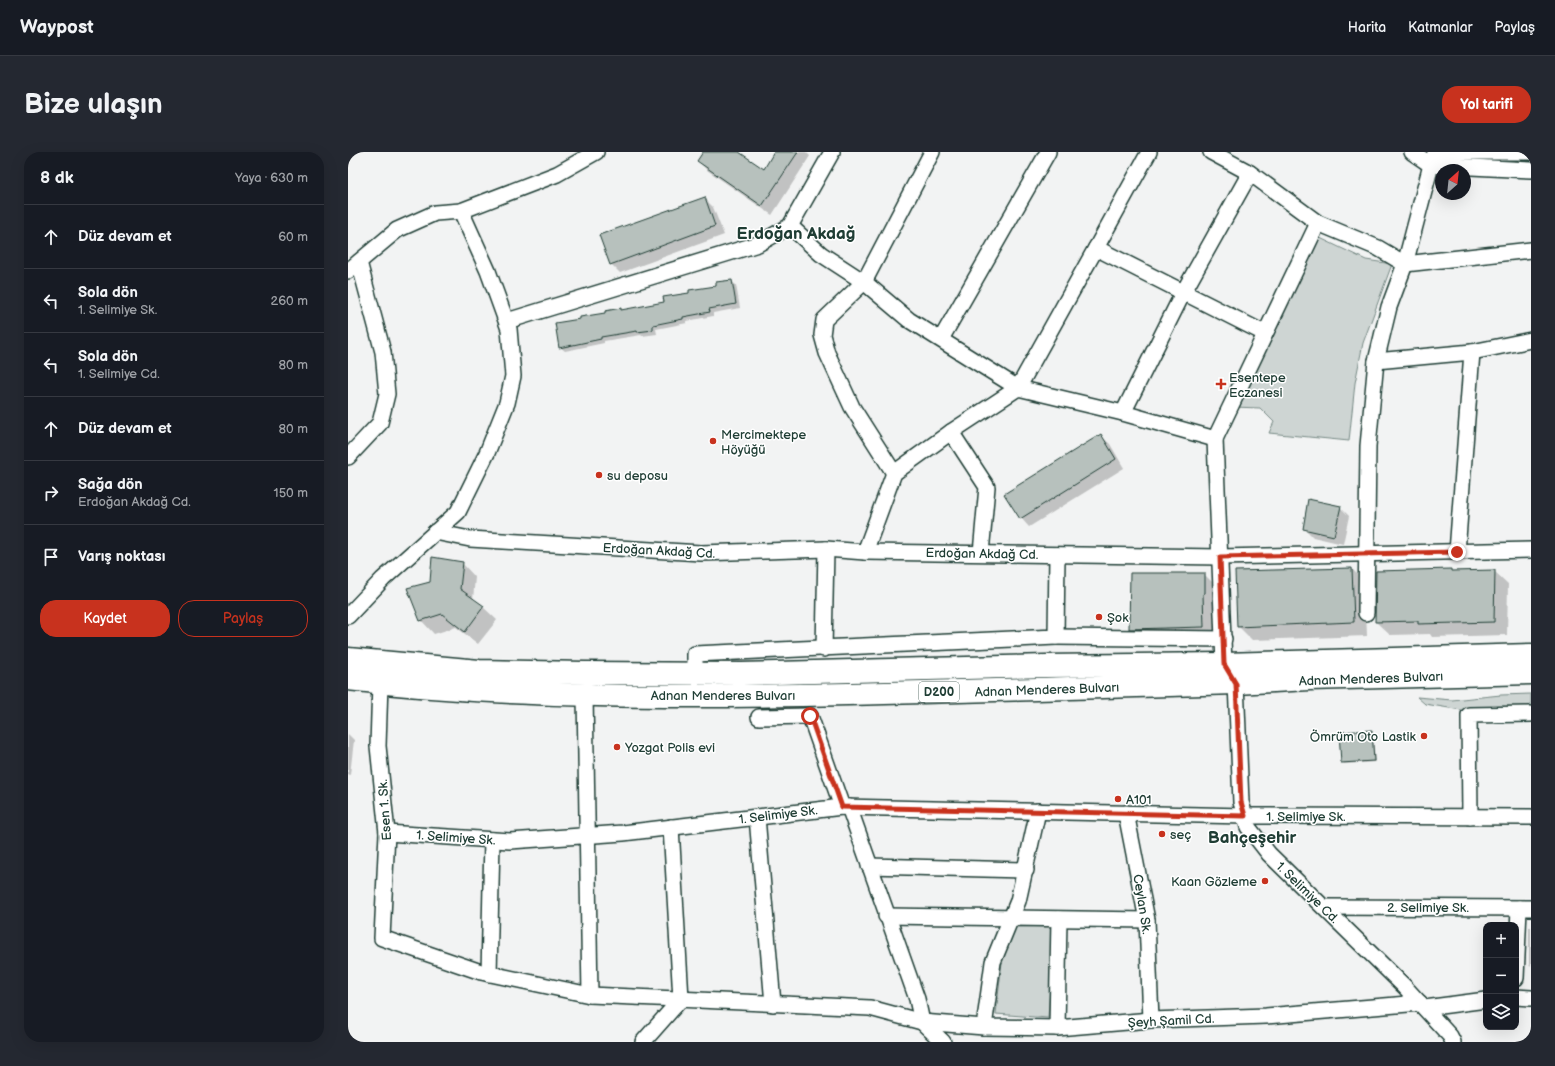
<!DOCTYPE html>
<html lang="tr">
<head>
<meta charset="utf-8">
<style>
	:root { --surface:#171b24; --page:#242831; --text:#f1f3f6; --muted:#9ea1a6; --line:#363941; --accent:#c8321e }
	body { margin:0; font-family:"Balsamiq Sans",sans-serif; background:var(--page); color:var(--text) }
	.controls { position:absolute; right:12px; bottom:12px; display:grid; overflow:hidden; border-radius:8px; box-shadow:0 4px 16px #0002 }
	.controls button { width:36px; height:36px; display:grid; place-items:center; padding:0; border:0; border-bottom:1px solid var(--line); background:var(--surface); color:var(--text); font:20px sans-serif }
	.compass { position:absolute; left:1087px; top:12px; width:36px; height:36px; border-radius:50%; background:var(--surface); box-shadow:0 4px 16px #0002; rotate:27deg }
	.stop { position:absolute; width:12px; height:12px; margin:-9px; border:3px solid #c8321e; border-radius:50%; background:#fff }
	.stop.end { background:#c8321e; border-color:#fff; box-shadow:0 1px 4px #0008 }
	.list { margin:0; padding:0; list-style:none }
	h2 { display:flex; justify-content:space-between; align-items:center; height:52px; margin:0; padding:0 16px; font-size:17px }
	h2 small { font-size:13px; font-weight:400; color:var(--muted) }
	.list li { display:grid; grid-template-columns:26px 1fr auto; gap:12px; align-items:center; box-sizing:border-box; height:64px; padding:0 16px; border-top:1px solid var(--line) }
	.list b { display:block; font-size:15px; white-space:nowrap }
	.list p { margin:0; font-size:13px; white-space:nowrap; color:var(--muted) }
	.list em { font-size:13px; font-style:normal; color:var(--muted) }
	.actions { display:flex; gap:8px; padding:12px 16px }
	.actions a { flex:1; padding:9px 0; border:1px solid var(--accent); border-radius:16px; text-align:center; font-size:14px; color:var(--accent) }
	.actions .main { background:var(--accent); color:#fff }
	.icon { flex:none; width:22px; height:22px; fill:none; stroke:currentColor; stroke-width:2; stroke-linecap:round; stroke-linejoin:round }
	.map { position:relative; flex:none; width:1183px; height:890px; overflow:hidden; border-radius:16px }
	header { display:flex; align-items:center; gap:24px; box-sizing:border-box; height:56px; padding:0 20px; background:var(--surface); border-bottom:1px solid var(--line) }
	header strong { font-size:19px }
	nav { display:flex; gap:22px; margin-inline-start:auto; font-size:14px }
	.intro { display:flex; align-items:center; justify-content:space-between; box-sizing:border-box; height:96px; padding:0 24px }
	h1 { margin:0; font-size:28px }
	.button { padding:10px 18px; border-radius:16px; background:var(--accent); color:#fff; font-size:14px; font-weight:700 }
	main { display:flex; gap:24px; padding:0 24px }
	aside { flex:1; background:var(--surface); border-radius:16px; box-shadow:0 4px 16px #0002 }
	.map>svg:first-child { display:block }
	.green { fill:#ced5d3; stroke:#768984 }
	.shadow { fill:#0003 }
	.building { fill:#b7c1bd; stroke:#1f3d34 }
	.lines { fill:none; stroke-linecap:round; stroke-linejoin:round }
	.minor-casing { stroke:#1f3d34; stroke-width:18 }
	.highway-casing { stroke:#1f3d34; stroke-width:25 }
	.minor { stroke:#fff; stroke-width:15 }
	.highway { stroke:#fff; stroke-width:22 }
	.route { stroke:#c8321e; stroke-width:5 }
	.poi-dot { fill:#c8321e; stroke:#fff; stroke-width:1.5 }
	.labels { text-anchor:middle; stroke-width:3; stroke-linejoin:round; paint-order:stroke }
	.shield { fill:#fff; stroke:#627771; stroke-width:1 }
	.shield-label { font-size:12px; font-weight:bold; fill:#1f3d34 }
	.poi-label { font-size:13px; fill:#1f3d34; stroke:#fff; text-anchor:start }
	.street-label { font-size:13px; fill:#1f3d34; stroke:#fff }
	.district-label { font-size:17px; font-weight:bold; fill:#1f3d34; stroke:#fff }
</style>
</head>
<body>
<header>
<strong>Waypost</strong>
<nav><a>Harita</a><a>Katmanlar</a><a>Paylaş</a></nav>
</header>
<div class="intro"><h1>Bize ulaşın</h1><a class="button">Yol tarifi</a></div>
<main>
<aside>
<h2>8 dk<small>Yaya · 630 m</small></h2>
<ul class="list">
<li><svg class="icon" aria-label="ahead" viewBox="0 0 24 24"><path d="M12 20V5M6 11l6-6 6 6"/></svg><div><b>Düz devam et</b></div><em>60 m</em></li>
<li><svg class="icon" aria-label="left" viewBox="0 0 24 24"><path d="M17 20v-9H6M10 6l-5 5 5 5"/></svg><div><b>Sola dön</b><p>1. Selimiye Sk.</p></div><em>260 m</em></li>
<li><svg class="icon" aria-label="left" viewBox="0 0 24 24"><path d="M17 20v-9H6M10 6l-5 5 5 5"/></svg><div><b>Sola dön</b><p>1. Selimiye Cd.</p></div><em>80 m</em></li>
<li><svg class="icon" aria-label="ahead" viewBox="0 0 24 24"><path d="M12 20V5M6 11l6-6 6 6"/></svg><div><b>Düz devam et</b></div><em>80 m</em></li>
<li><svg class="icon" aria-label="right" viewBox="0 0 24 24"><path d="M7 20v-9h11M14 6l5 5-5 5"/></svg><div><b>Sağa dön</b><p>Erdoğan Akdağ Cd.</p></div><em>150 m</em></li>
<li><svg class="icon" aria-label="arrive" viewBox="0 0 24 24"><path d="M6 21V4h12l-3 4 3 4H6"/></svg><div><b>Varış noktası</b></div></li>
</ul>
<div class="actions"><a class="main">Kaydet</a><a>Paylaş</a></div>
</aside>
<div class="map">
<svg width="1183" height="890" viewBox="0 0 1183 890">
	<rect width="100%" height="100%" fill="#f2f3f3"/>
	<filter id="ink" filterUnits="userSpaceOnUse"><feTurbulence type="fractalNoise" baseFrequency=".025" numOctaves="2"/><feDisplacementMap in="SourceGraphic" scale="8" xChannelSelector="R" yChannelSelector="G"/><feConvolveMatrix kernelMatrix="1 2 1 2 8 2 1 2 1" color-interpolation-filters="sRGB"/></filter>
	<g filter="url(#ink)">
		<!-- green -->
		<g class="green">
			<path d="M970 85 1018 108 1044 112 1015 191 1007 231 1001 289 921 281 926 270 912 256 885 255Z"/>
			<path d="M1183 542V557L1113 558 1077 552 1069 545 1104 548 1153 543Z"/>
			<path d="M706 774 700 866 648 862 655 802 664 775Z"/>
		</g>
		<!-- shadow -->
		<g class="shadow">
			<path d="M356 0H393L392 2 416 18 427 0H458L462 4 424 63 359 18 350 9Z"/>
			<path d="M356 46 365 55 376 83 272 121 263 112Z"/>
			<path d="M383 129 388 133 392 156 365 161V164L339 169V171L308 177 309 182 294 184 293 183 256 189V191L217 199 212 195 233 167 273 157 274 159 317 151Z"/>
			<path d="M753 284 762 292 776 316 681 375 673 366Z"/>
			<path d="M992 355 1001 364 995 392 965 385 956 376Z"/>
			<path d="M114 411 127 425 125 448 135 455 149 468 130 492 108 475 86 482 73 468 83 430Z"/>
			<path d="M1004 417 1017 430 1019 484 904 488 890 474Z"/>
			<path d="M1146 419 1160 432 1159 483 1084 485 1082 482 1042 483 1028 470 1029 420Z"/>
			<path d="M856 422 870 436 869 489 796 490 782 476Z"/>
			<path d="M1023 579 1025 581 1027 610 996 612 994 610Z"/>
			<path d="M0 582 6 588 2 623 0 622Z"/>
			<path d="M1181 775H1183V815L1181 813Z"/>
		</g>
		<!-- building -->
		<g class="building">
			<path d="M355 0H391L416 17 426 0H450L414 54 349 9Z"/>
			<path d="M357 45 367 74 262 113 251 83Z"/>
			<path d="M384 128 388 152 361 157 362 160 335 165V167L305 173V178L289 180V179L253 185V187L211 196 207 171 232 167V165L257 161V159L273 156V158L316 150 315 145 341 141V138L368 134V130Z"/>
			<path d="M753 282 768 307 672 367 656 342Z"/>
			<path d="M960 347 993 354 986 384 955 377Z"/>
			<path d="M84 405 115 410 112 437 136 454 117 480 94 462 72 469 59 436 82 430Z"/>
			<path d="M1004 416 1006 470 889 475 887 419Z"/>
			<path d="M1103 417V419L1147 418 1146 470 1070 472V469L1027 470 1028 419Z"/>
			<path d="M782 421H857V441L855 442 856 475 781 477Z"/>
			<path d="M1024 578 1026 609 993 611 991 580Z"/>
		</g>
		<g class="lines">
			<defs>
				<g id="minor">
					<path d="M863 0 902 21 970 71 1030 96 1057 112 1183 98"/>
					<path d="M1064 0 1083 13 1086 4"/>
					<path d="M1087 0H1183"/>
					<path d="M442 74 473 102 516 130 561 168 670 236 748 96 916 181"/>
					<path d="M748 96 801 0"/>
					<path d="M0 119 49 78 87 61 113 59 209 22 248 0"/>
					<path d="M159 169 410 92 442 74 484 0"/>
					<path d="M593 187 700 0"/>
					<path d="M1028 209 1124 200 1183 188"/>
					<path d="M775 261 835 141 902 21"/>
					<path d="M603 280 639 335 633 401"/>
					<path d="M867 287 876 512 888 531 893 650 900 675 921 702 1056 834 1102 884 1105 890"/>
					<path d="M0 305 32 271 39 242 35 200 11 110"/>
					<path d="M546 321 504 255 479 201 474 183 476 168 516 130 584 0"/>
					<path d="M87 380 122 387 353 401 478 397 517 400 872 405 1183 398"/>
					<path d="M517 400 546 321 603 280 670 236 775 261 867 287 970 71"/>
					<path d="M1109 400 1124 200"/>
					<path d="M1018 461 1020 294 1028 209 1041 155 1057 112 1083 13 1183 18"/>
					<path d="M0 464 35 427 110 360 139 301 159 251 165 224 161 177 140 119 113 59"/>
					<path d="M708 485 876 487"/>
					<path d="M476 497 478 397"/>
					<path d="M347 522V502L708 485 709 403"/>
					<path d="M32 531 30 594 39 681 34 786 133 820 242 843 522 856 574 870 595 890"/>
					<path d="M237 544 242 843"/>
					<path d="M411 565 462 564 494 655"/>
					<path d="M501 655 569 847 574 870"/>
					<path d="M778 661 799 768 803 868"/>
					<path d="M409 665 425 852"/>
					<path d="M1122 665 1121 563 1183 562"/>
					<path d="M39 681 162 689 275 681 494 655 897 664 1183 665"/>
					<path d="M521 714 678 718"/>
					<path d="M976 755 1183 756"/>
					<path d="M538 764 799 768"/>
					<path d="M141 822 144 688"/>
					<path d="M1168 826 1171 756"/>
					<path d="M1168 845 1183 846"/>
					<path d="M1077 856 1138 848"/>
					<path d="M574 870 636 875 709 876 803 868 918 864 1072 851"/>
					<path d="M636 875 645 810 670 749 690 659"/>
					<path d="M709 876 711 767"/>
					<path d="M295 890 333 847 323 675"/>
				</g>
				<g id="highway">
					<path d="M0 507 131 519 237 521 394 522 698 514 876 512 1183 503"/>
					<path d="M0 527C166 546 333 546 500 542 629 539 759 535 888 531L961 527 1183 521"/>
				</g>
			</defs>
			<!-- minor casing -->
			<use href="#minor" class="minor-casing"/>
			<!-- highway casing -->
			<use href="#highway" class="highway-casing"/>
			<!-- minor -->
			<use href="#minor" class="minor"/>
			<!-- highway -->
			<use href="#highway" class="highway"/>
		</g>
	</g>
	<g class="lines" filter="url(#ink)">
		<!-- route -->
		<path class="route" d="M462 564 494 655 897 664 893 650 888 532 876 512 872 405 1109 400"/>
	</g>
	<!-- markers -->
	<g class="poi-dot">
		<path d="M871 226h4v4h4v4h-4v4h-4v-4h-4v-4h4z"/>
		<circle cx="365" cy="289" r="4"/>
		<circle cx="251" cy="323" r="4"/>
		<circle cx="751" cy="465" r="4"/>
		<circle cx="1076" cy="584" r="4"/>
		<circle cx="269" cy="595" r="4"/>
		<circle cx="770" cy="647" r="4"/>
		<circle cx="814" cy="682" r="4"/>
		<circle cx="917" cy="729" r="4"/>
	</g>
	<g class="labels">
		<!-- shield labels -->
		<rect class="shield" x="571" y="530" width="40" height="20" rx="3"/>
		<g class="shield-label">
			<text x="591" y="544">D200</text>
		</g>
		<!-- poi labels -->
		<g class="poi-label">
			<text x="881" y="230">Esentepe<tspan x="881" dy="15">Eczanesi</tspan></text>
			<text x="373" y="287">Mercimektepe<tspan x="373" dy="15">Höyüğü</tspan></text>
			<text x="259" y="328">su deposu</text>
			<text x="759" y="470">Şok</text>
			<text x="1068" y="589" text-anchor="end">Ömrüm Oto Lastik</text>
			<text x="277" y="600">Yozgat Polis evi</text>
			<text x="778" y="652">A101</text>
			<text x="822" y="687">seç</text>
			<text x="909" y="734" text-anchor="end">Kaan Gözleme</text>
		</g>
		<!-- street labels -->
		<g class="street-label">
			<text transform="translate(311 398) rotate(3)" y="5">Erdoğan Akdağ Cd.</text>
			<text transform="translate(634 401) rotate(1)" y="5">Erdoğan Akdağ Cd.</text>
			<text transform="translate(1023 526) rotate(-2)" y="5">Adnan Menderes Bulvarı</text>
			<text transform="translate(699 537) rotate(-2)" y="5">Adnan Menderes Bulvarı</text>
			<text x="375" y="548">Adnan Menderes Bulvarı</text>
			<text transform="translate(36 658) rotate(-94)" y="5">Esen 1. Sk.</text>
			<text transform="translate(430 662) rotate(-7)" y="5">1. Selimiye Sk.</text>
			<text x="958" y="669">1. Selimiye Sk.</text>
			<text transform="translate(108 685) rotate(4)" y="5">1. Selimiye Sk.</text>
			<text transform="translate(960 740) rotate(44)" y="5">1. Selimiye Cd.</text>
			<text transform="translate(795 752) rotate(81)" y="5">Ceylan Sk.</text>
			<text x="1080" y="760">2. Selimiye Sk.</text>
			<text transform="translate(823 868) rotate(-3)" y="5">Şeyh Şamil Cd.</text>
		</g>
		<!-- district labels -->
		<g class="district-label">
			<text x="448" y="87">Erdoğan Akdağ</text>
			<text x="904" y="691">Bahçeşehir</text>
		</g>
	</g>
</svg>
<div class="controls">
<button>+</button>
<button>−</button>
<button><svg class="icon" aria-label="layers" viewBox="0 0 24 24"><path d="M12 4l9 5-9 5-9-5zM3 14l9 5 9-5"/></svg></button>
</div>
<svg class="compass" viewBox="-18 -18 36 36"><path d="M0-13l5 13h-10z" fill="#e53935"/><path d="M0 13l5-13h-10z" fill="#9ea1a6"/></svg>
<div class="stop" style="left:462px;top:564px"></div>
<div class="stop end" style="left:1109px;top:400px"></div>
</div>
</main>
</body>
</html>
